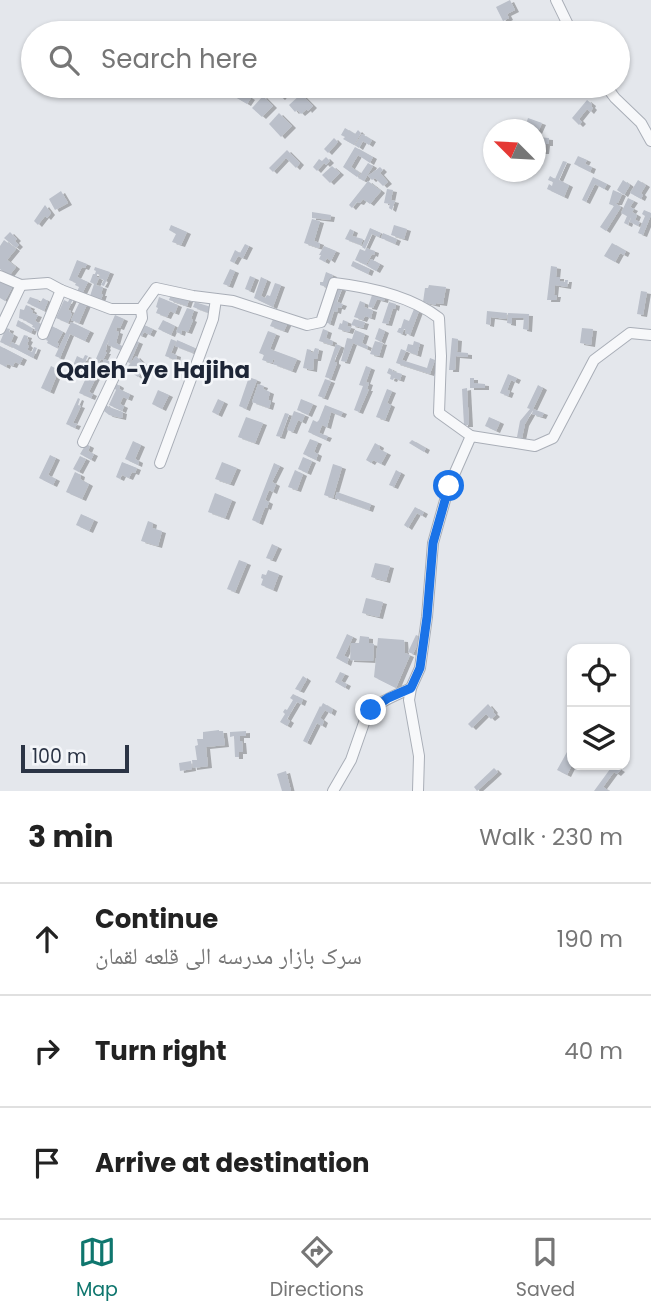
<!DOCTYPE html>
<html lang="en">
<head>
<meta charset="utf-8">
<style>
	:root { --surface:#fff; --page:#f2f2f2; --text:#222; --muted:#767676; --line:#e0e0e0; --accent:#0f766e }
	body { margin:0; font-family:Poppins,"Noto Naskh Arabic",sans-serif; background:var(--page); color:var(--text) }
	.controls { position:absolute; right:21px; bottom:21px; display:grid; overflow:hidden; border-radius:14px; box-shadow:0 2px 5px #0004 }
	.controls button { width:63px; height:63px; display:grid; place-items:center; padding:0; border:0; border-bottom:2px solid var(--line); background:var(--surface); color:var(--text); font:35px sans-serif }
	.compass { position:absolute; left:483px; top:119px; width:63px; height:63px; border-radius:50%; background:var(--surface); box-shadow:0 2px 5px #0004; rotate:294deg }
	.scale { position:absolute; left:21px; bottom:18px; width:108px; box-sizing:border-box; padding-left:7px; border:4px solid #2b3445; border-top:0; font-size:19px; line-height:24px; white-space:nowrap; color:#2b3445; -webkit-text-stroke:5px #f4f6f9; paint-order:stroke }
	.stop { position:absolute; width:21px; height:21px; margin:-16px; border:5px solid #1a73e8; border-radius:50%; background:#fff }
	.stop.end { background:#1a73e8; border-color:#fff; box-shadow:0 2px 7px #0008 }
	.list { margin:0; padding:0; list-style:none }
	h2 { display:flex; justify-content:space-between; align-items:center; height:91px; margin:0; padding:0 28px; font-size:30px }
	h2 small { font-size:23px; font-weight:400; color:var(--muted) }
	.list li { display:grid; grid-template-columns:46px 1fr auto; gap:21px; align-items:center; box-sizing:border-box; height:112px; padding:0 28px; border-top:2px solid var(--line) }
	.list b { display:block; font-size:26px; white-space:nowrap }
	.list p { margin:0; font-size:23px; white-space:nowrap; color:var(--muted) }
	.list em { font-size:23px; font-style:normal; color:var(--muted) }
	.icon { flex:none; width:38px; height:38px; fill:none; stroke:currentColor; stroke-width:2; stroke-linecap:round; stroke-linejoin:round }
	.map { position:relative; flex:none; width:651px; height:791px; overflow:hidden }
	.search { position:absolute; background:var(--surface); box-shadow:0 2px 5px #0004; left:21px; right:21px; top:21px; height:77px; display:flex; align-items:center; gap:18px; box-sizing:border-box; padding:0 24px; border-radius:38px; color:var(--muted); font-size:26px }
	.sheet { height:427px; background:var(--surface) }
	nav { display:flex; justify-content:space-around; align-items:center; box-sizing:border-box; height:98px; border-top:2px solid var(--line); background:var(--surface); font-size:19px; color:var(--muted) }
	nav a { display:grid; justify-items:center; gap:4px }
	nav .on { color:var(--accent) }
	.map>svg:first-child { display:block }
	.building { fill:#bbc0ca; filter:url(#shadow) }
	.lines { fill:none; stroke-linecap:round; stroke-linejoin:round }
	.minor-casing { stroke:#a9aeb7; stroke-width:12 }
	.minor { stroke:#f7f8fa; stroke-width:10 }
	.route { stroke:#1a73e8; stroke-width:9 }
	.labels { text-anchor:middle; stroke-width:5; stroke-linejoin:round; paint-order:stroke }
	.quarter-label { font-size:23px; font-weight:bold; fill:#1d2536; stroke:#f4f6f9 }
</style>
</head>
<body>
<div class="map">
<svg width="651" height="791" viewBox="0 0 651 791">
	<defs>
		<filter id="shadow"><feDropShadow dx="4" dy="2" stdDeviation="0" flood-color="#0004"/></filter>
	</defs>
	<rect width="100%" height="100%" fill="#e4e7ec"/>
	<!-- building -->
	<g class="building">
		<path d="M510 0 515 10 507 14 509 18 503 21 496 7Z"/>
		<path d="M102 21 115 25 112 33H98Z"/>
		<path d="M346 22 356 27 354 31 350 29 347 33H340Z"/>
		<path d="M241 86 246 89 243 93 251 98 247 104 230 94 233 88 238 90Z"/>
		<path d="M268 86H292L281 98Z"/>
		<path d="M301 94 313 106 308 111 307 109 301 114 297 110 295 112 289 105Z"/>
		<path d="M263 96 273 106 262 117 252 108Z"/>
		<path d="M587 100 592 104 591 106 593 108 590 112 587 109 579 119 582 122 579 125 572 118Z"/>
		<path d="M279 113 292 126 281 137 269 124Z"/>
		<path d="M528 118 542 123 538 132 536 130 525 127Z"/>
		<path d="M345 128 355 134 358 130 361 133 354 145 343 139 345 137 341 135Z"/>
		<path d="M362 134 372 140 369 145 363 141 359 148 355 145Z"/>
		<path d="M537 137 549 138V144H546L545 152H537Z"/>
		<path d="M334 138 338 142 328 153 324 149Z"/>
		<path d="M355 147 373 157 370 163 358 155 351 167 360 173 357 177 343 167Z"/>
		<path d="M287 150 300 163 296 168 286 158 273 172 269 168Z"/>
		<path d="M578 156 587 160 585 164 592 167 590 172 574 164Z"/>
		<path d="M326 157 330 161 326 165 324 163 317 171 313 167 319 159 322 161Z"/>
		<path d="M563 161 567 162 559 180 569 185 564 197 547 189 549 184 552 186 553 182 548 180 550 176 555 179Z"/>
		<path d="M368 163 373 166 364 181 358 178Z"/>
		<path d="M332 166 340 173 330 183 322 175Z"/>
		<path d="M380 167 383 170 380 173 388 182 383 186 375 178 372 180 368 176Z"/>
		<path d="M593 177 607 184 604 189 595 184 586 202 582 200Z"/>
		<path d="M623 180 630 185 624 195 617 190Z"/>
		<path d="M638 180 646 185 641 193 643 195 641 199 630 193Z"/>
		<path d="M368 181 381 191 370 204 363 199 360 203 357 202 352 208 349 205Z"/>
		<path d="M387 189 393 190 391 200 395 201 392 210 389 208 390 204 384 203Z"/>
		<path d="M613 190 622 194 618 203H615L621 207 606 231 600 227 614 206 609 204Z"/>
		<path d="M61 191 68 203 55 210 49 199Z"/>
		<path d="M628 198 634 201 630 207 634 209 632 212 637 215 635 220 640 222 638 226 630 222 631 217 628 225 624 223 627 216 621 213Z"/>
		<path d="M45 205 51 213 47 218 45 216 38 225 34 221Z"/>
		<path d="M644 210 651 213V215L643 235 638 233 645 216 642 214Z"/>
		<path d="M312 212 331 215 330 220 312 218Z"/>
		<path d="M312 219 320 221 314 241 320 243 319 248 304 243Z"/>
		<path d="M171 225 187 232 181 245 172 242 176 234 169 230Z"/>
		<path d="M394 225 407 229 404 239 391 235Z"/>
		<path d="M370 228 381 233 379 237 372 234 365 249 362 247Z"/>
		<path d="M350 229 354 231 352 236 363 239 361 245 345 239Z"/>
		<path d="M10 232 17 239 15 241 19 245 16 248 4 238Z"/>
		<path d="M383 233 397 239 395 244 381 238Z"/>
		<path d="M4 240 16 249 7 260 16 267 9 276 0 269V246Z"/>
		<path d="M612 243 626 251 624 255 620 253 615 262 604 256Z"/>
		<path d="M245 244 249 246 243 258 238 256 234 263 230 261 235 250 240 253Z"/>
		<path d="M324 246 336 251 331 261 327 258 325 262 319 259 321 255H319Z"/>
		<path d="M366 248 375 251 374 255 372 254 366 265 355 260 360 249 365 251Z"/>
		<path d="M371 259 380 264 376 271 367 266Z"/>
		<path d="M77 260 87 264 85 268 82 267 77 277 88 282 82 294 77 292 79 287 75 285 76 283 69 280Z"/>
		<path d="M353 261 370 269 368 274 351 266Z"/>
		<path d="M551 266 557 267 556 277H560V281L565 282V280H568L567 287 555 285 554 295H557L556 300H547Z"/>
		<path d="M95 267 110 272 104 286 101 285 104 280 99 278 100 275 97 274V277L99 278 96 285 103 287 101 294H103L101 300 90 296 94 284 90 282 93 274H95L96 271 94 270Z"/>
		<path d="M230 269 235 271 229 286 223 284Z"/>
		<path d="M326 272 333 275 329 288 320 285V282H323Z"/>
		<path d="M250 276 255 278 250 291 245 289Z"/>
		<path d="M0 277 14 284 5 301 0 298Z"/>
		<path d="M261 277 267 280 261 296 265 298 267 295 270 296 275 283 281 285 273 307 254 298Z"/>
		<path d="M429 285 446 287 443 304 436 303V305L423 302 425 288H428Z"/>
		<path d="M338 287 342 289 337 302 343 304 341 308 338 307 337 312 334 311 330 324 325 322Z"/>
		<path d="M641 291 647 292 643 315 637 314Z"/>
		<path d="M373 292 385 296 384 301 377 299 373 308 368 307Z"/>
		<path d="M171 294 189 300 187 306 169 300Z"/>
		<path d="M30 297 39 300 38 302 40 303 43 298 48 301 44 311 27 303Z"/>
		<path d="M159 297 178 305 175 313 170 311 167 317 156 313 158 308 156 307Z"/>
		<path d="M70 298 73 299 68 310 71 311 70 313 72 314 68 323 56 318 64 300 68 302Z"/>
		<path d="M81 299 88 302 79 323 71 320Z"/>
		<path d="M360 301 365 303 364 307 373 310 371 318 365 316 363 320 354 317Z"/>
		<path d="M195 302 211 307 209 313 193 307Z"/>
		<path d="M389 302 396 304 395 309 393 308 388 324 382 323Z"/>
		<path d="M26 305 31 307 30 309 33 311 32 313 38 315 35 321 41 324 39 332 34 330 35 328 32 327 33 325 27 322V321L19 318 20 309 24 310Z"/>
		<path d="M187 308 194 310 191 319 193 320 188 332 182 330 181 334 176 332Z"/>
		<path d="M414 309 419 311 410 335 405 333 406 330 404 329 402 334 397 332 399 328H401L404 319 409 321Z"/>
		<path d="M487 311 507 313 506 319 491 317 490 325 486 324Z"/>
		<path d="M508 313 529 314 528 330 523 329 524 318H512V324L507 323Z"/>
		<path d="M115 315 124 319 120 328 117 327 116 331 119 332 116 343 122 346 120 350 108 345 109 340 106 347 107 348 105 352H107L103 360 101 359 99 363 95 361Z"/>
		<path d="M274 317 288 322 284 331 270 326Z"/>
		<path d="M354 319 365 322 363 328 351 325Z"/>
		<path d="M18 320 33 329 31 333 16 326Z"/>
		<path d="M163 320 175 326 171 335 158 329Z"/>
		<path d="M343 320 348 322 347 326 351 327 349 332 338 329 340 323 342 324Z"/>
		<path d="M71 322 90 331 85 341 70 334 60 358 55 356Z"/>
		<path d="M142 324 153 329 150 335 144 332 142 336 137 334Z"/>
		<path d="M52 326 63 332 57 343 59 344 57 348 47 343 48 341 46 340Z"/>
		<path d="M6 328 10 329 9 332 14 335 9 346 0 342Z"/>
		<path d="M379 328 385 331 381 342 375 339Z"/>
		<path d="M582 328 593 329 591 345 580 343Z"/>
		<path d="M323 329 328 331 326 338 333 341 332 345 319 341Z"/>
		<path d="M355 330 365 334 362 343 368 346 367 349 353 343 346 362 341 361 347 338 352 339Z"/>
		<path d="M268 331 276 334 270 349 297 359 292 371 273 364 275 360 273 359 272 363 262 360 264 355 259 353Z"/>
		<path d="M24 335 28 336 27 339 29 340 27 344 29 346 27 350 32 352 34 347 37 348 33 358 10 346 12 342 19 346Z"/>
		<path d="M452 338 458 339 457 352 468 353V357L456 356 455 370H449Z"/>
		<path d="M171 339 176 341 171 353 177 355 176 360 165 356Z"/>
		<path d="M134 340 139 342 130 363 125 361Z"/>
		<path d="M177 340 195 348 193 353 175 346Z"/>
		<path d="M375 341 383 343 379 356 370 354Z"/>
		<path d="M414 341 420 343 417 355 406 351 408 344 413 345Z"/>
		<path d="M336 344 341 346 335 359V362L337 363 331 379 325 377Z"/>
		<path d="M0 346 23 358 20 364 15 362 13 366 7 364 6 367 0 364Z"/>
		<path d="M315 348 319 349 317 359H314L313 370 303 368 307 349 311 350V352L313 353Z"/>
		<path d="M401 349 406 351 402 360 427 368 430 358 435 360 430 374 396 363Z"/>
		<path d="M85 355 88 356 84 364 81 363 78 371 72 368 77 356 83 359Z"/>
		<path d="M136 356 146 366 138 377 126 369Z"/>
		<path d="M104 359 113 363 111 367 114 368 113 372 100 364 101 362 103 363Z"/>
		<path d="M51 366 59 370 50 392 41 388Z"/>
		<path d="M366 366 371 368 366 382 369 383 367 389H369L359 412 354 410 363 386 359 385Z"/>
		<path d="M91 367 99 371 89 392 93 394 91 398 79 393Z"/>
		<path d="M389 368 393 370 392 371 402 374 400 380 394 378 393 380 390 379 391 375 387 373Z"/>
		<path d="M508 374 517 378 515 382 511 380 507 390 510 391 508 396 500 393Z"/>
		<path d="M249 377 257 380 246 409 239 406Z"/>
		<path d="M470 378H474V383L485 384V388H470Z"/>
		<path d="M325 379 331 381 324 398 318 396Z"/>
		<path d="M115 383 120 386 119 389 130 394 128 399 123 397 120 404 124 406 122 411 109 405 116 390 113 386Z"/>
		<path d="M258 384 264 386 263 389 270 392 268 400 271 401 269 408 252 402Z"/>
		<path d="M538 385 543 388 533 409 544 413 542 417 532 414 533 410 525 424 522 438 517 437 520 421 530 409 527 408Z"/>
		<path d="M467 388 469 425H464L462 389Z"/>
		<path d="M387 389 392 391 387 403 391 405 385 420 376 417Z"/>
		<path d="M158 390 169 395 162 409 152 404Z"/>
		<path d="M78 398 80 399 78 405 81 406 73 423 77 424 75 428 66 424Z"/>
		<path d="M218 399 224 402 218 415 212 412Z"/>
		<path d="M301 399 313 404 308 415 297 410Z"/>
		<path d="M105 404 109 407 123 412 122 418 109 415 104 411 105 409 103 408Z"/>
		<path d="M325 405 343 412 341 416 331 412 327 427 322 425 319 433 328 436 326 440 308 432 313 420 317 422 319 420Z"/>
		<path d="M294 411 305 415 302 422 298 420 293 432 287 430Z"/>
		<path d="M285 413 289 414 281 437 276 436Z"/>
		<path d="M246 417 263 423 255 443 238 437Z"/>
		<path d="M489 417 500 422 496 431 485 426Z"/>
		<path d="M310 439 318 442 314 452 318 454 316 460 303 454Z"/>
		<path d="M412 440 426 448 424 452 409 443Z"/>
		<path d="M133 441 141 445 135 459 139 461 138 465 125 459Z"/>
		<path d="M375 443 380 446 379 449 387 453 381 464 373 460 371 463 366 460Z"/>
		<path d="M86 444 90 446 88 451 94 454 91 460 80 454Z"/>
		<path d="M50 455 56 458 48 475 56 479 53 485 39 478Z"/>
		<path d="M80 456 86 459 79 472 73 469Z"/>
		<path d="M303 457 312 461 307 473 298 469Z"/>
		<path d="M122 462 137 468 135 473 132 472 129 478 122 475 120 479 116 477Z"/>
		<path d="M222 462 237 468 230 484 215 479Z"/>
		<path d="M274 463 280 466 272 482 276 484 273 492 269 490 265 500 269 502 267 508 265 507 259 523 252 520Z"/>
		<path d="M333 464 342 467 333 498 324 495Z"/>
		<path d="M295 470 303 474 297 490 288 487Z"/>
		<path d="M396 470 401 473 394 487 389 485Z"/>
		<path d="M75 472 81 475 80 479 89 484 82 499 66 492Z"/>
		<path d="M337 492 371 504 369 510 335 498Z"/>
		<path d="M215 493 232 500 225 518 208 512Z"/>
		<path d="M415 507 424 512 422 516 417 513 408 528 404 525Z"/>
		<path d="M81 514 94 520 89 531 76 525Z"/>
		<path d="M148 521 153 523 152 528 162 531 158 546 141 541Z"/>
		<path d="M272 544 278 547 272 560 266 558Z"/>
		<path d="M239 560 247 563 235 592 227 589Z"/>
		<path d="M375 563 390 566 386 581 371 577Z"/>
		<path d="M268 570 279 574 273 590 261 585 263 579 261 578 262 574 266 575Z"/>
		<path d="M366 598 383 602 379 617 362 613Z"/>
		<path d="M347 634 353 637 344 656 349 658 347 664 336 658Z"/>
		<path d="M416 635 421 637 413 654 408 652Z"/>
		<path d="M360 636 369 637V643L374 644 373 661 350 660 351 643H359Z"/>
		<path d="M378 638 404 640 405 653 410 655 396 688 374 677Z"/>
		<path d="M340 672 345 674 341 681 347 684 345 688 335 682Z"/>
		<path d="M303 676 307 679 300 691 295 689Z"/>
		<path d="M293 694 303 699 301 704 297 702 287 719 290 721 287 726 280 722 285 714 283 712 285 709 287 710 293 700 290 698Z"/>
		<path d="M323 703 333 709 331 714 325 710 320 718 324 721 322 726 317 723 307 743 303 741 320 706 321 707Z"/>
		<path d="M488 704 494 711 493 712 496 715 491 719 486 714 472 728 468 724Z"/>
		<path d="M219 730V731H223L225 745 206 747 208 766 193 768 192 760H197L195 746 198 745 197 739H203V732Z"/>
		<path d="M246 731V736H240V741H242L243 752H239V757H235L234 736 230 737V732Z"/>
		<path d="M572 743V765L567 775 557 770Z"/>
		<path d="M191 761 192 769 180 771 179 763Z"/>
		<path d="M613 765 621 770 617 774 614 772 603 787 609 791H594Z"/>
		<path d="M494 768 498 772 477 791 474 787Z"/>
		<path d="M286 771 291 791H282L277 774Z"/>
	</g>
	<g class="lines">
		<defs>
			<g id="minor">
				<path d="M556 0 572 33"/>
				<path d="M606 86 615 98 641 123 651 141"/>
				<path d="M0 276 21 285 48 283 61 290 111 309H141L156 288 193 296 233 301 307 325 321 322 334 283C369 287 412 297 439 318L441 356 439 413 471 436"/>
				<path d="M0 329 21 285"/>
				<path d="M43 334 61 290"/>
				<path d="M83 442 142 318 141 309"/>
				<path d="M160 463 213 319 216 299"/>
				<path d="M333 791 351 760 366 717C377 701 395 696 411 688"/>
				<path d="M418 791 419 756 409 700 411 688 420 668 427 617 433 543 449 486 471 436 535 446 553 438 594 360 630 333 651 335"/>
			</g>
		</defs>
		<!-- minor casing -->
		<use href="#minor" class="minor-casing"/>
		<!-- minor -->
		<use href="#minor" class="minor"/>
	</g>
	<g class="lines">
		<!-- route -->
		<path class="route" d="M371 710 388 698 411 688 420 668 427 617 433 543 449 486"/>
	</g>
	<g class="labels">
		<!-- quarter labels -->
		<g class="quarter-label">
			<text x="153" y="378">Qaleh-ye Hajiha</text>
		</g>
	</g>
</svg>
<div class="controls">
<button><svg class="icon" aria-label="locate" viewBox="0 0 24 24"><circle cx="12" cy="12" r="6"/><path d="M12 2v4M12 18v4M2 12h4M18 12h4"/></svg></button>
<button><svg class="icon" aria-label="layers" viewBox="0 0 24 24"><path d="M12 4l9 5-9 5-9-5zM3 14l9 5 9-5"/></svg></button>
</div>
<svg class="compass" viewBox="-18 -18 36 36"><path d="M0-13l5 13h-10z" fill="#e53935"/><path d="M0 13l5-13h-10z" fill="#767676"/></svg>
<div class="scale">100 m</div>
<div class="stop" style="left:449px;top:486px"></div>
<div class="stop end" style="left:371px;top:710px"></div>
<div class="search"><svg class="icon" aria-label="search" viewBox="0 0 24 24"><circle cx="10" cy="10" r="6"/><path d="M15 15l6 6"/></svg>Search here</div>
</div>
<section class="sheet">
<h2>3 min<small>Walk · 230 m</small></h2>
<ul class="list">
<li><svg class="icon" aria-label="ahead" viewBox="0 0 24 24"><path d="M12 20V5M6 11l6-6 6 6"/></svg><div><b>Continue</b><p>سرک بازار مدرسه الی قلعه لقمان</p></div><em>190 m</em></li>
<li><svg class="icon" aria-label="right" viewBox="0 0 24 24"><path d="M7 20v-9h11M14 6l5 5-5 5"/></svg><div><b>Turn right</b></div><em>40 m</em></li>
<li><svg class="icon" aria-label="arrive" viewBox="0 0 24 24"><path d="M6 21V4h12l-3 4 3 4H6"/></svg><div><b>Arrive at destination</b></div></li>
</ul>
</section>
<nav>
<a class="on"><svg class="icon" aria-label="map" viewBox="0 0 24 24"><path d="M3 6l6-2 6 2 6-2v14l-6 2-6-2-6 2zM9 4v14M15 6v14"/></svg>Map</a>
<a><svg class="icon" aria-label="directions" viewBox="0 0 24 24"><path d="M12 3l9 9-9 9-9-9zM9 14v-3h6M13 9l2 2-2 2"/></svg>Directions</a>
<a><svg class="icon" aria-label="saved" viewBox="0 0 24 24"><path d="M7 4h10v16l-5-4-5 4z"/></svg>Saved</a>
</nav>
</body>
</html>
